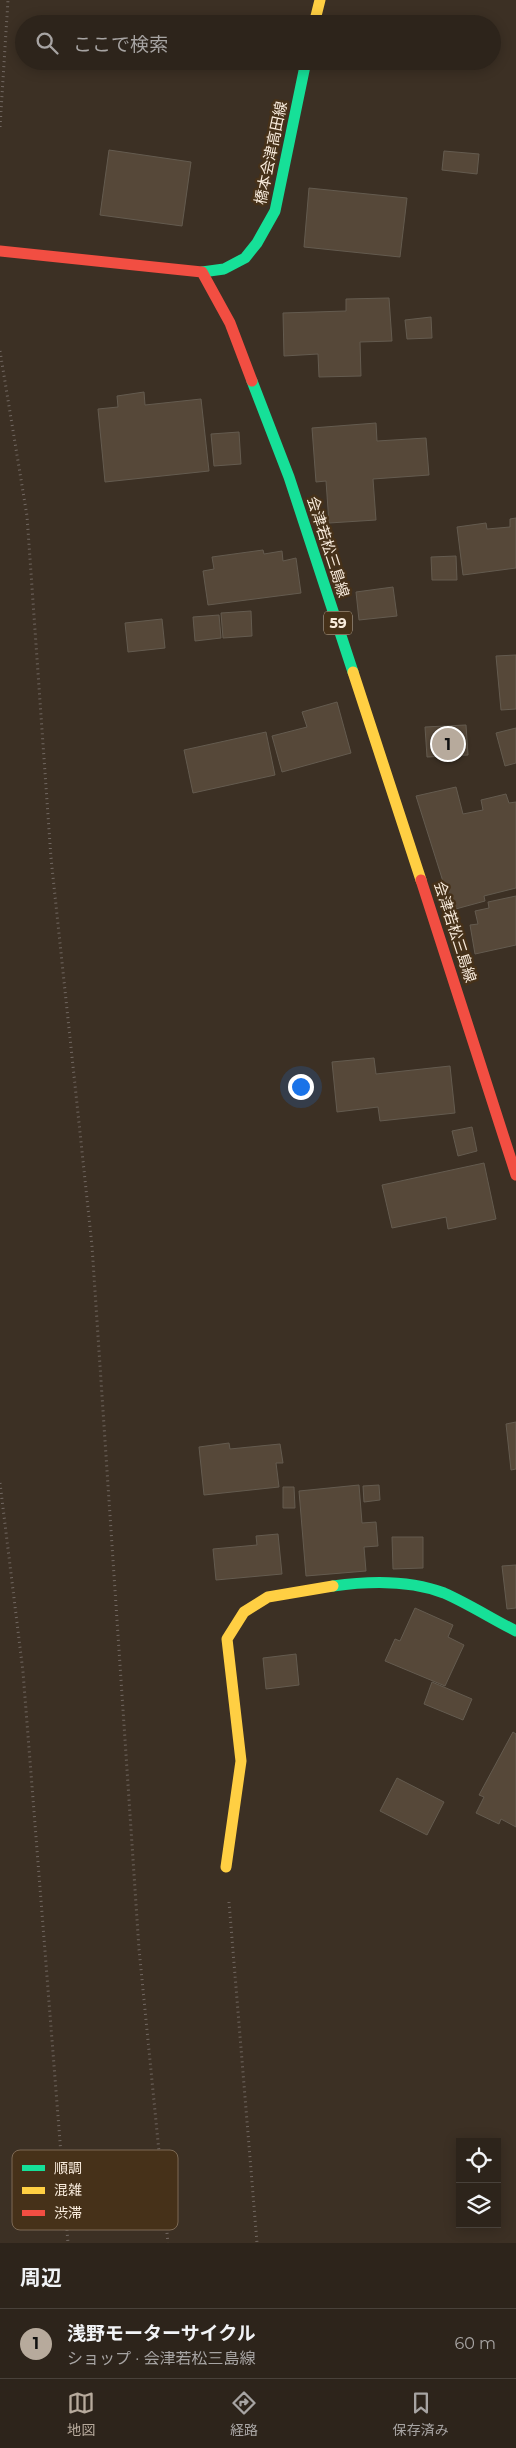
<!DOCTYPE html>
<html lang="ja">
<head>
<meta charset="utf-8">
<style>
	:root { --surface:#2d241b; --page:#352c24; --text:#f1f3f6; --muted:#a7a4a3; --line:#48413a; --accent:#b7aa9c }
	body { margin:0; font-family:Montserrat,"Noto Sans JP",sans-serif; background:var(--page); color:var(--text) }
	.controls { position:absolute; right:15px; bottom:15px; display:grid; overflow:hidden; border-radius:0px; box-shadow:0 2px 12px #0003 }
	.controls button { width:45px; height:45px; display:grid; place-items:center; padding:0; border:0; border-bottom:1px solid var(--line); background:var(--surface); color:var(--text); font:25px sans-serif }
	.you { position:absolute; left:300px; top:1086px; width:18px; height:18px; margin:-12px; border:4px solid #fff; border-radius:50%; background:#1a73e8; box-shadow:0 0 0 8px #1a73e833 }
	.badge { display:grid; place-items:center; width:32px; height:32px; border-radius:50%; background:var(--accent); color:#111; font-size:16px; font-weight:700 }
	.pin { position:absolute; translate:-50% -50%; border:2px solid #fff; box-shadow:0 1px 5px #0006 }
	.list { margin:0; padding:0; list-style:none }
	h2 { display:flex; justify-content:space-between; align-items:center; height:65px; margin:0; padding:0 20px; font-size:21px }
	h2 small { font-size:16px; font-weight:400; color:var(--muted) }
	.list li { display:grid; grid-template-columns:32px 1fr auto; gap:15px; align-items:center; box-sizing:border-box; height:70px; padding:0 20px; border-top:1px solid var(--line) }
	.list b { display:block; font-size:19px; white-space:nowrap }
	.list p { margin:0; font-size:16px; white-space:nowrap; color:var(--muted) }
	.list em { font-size:16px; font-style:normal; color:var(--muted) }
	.icon { flex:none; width:28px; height:28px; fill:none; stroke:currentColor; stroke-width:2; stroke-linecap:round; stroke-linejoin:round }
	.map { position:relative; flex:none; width:516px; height:2243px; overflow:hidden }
	.search { position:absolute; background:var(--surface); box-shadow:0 2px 12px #0003; left:15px; right:15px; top:15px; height:55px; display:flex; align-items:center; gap:12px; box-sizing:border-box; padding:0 18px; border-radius:28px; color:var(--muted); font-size:19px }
	.sheet { height:135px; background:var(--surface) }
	nav { display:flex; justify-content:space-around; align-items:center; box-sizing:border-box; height:70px; border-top:1px solid var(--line); background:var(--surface); font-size:14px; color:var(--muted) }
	nav a { display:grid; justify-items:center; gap:2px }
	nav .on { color:var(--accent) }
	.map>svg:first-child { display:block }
	.building { fill:#564839; stroke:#645b4f }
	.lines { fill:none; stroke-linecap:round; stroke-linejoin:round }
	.path { stroke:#726862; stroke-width:3; stroke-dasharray:1 4; stroke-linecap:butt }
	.fast { stroke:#16e098; stroke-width:11 }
	.slow { stroke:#ffcf43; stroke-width:11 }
	.jam { stroke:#f24e42; stroke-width:11 }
	.labels { text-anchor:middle; stroke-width:5; stroke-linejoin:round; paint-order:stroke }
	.shield { fill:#463119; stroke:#c3b4a2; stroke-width:1 }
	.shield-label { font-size:14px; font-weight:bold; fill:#f9ecdd }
	.street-label { font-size:15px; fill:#f9ecdd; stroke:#463119 }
	.key { fill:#463119; stroke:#7c6954; stroke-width:1 }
	.key-label { font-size:14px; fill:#f9ecdd }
</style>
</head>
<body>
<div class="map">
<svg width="516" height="2243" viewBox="0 0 516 2243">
	<rect width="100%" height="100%" fill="#3c3024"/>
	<!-- building -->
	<g class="building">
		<path d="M109 150 191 162 182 226 100 215Z"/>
		<path d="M444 151 479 154 477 174 442 170Z"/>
		<path d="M309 188 407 198 400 257 304 247Z"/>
		<path d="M389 298 392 341 360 342 361 376 319 377 318 354 284 356 283 313 346 311V299Z"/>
		<path d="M431 317 432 338 407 339 405 320Z"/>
		<path d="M144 392 145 405 201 399 209 471 105 482 98 409 118 407 117 396Z"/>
		<path d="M376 423 377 441 426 438 429 475 373 479 376 520 329 523 326 481 316 482 312 428Z"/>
		<path d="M239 432 241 464 214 466 211 434Z"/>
		<path d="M516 518V568L463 575 457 527 486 523 487 529 510 527V519Z"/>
		<path d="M263 550 264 554 282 551 283 561 296 558 301 593 208 605 203 571 214 569 212 557Z"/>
		<path d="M456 556 457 580H432L431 557Z"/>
		<path d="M393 587 397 616 359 620 356 592Z"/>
		<path d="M251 611 252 636 223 638 221 613Z"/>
		<path d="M219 615 221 638 195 641 193 617Z"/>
		<path d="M162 619 165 648 128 652 125 623Z"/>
		<path d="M516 655V709L501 710 496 656Z"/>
		<path d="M337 702 351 753 282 772 272 736 307 727 302 712Z"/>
		<path d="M466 725 468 755 427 757 425 727Z"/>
		<path d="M516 728V763L505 766 496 733Z"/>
		<path d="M266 732 275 775 193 793 184 750Z"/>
		<path d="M456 787 463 814 483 810 481 800 506 794 509 803 516 802V888L484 896 485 901 452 910 416 796Z"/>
		<path d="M516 896V945L475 954 470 925 478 924 475 911 489 908 488 902Z"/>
		<path d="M374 1058 376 1074 450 1066 455 1113 380 1121 378 1107 337 1112 332 1062Z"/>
		<path d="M472 1127 477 1151 458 1156 452 1131Z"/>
		<path d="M484 1163 496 1219 448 1229 446 1217 392 1228 382 1185Z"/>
		<path d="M516 1422V1469L511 1470 506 1424Z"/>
		<path d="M229 1443 230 1449 280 1444 283 1463H276L279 1487 204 1495 199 1447Z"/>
		<path d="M359 1485 362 1523 376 1522 378 1546 364 1547 366 1571 306 1576 299 1491Z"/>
		<path d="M379 1485 380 1500 364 1502 363 1486Z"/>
		<path d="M283 1487H294L295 1508H283Z"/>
		<path d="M278 1534 282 1574 216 1580 213 1549 257 1545 256 1536Z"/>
		<path d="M392 1537H423V1568L393 1569Z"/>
		<path d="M516 1565V1608L507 1609 502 1566Z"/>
		<path d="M415 1608 453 1625 448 1637 464 1645 445 1686 385 1661 395 1639 400 1641Z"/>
		<path d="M296 1654 299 1685 266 1689 263 1658Z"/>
		<path d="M432 1682 472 1699 463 1720 424 1704Z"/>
		<path d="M513 1732 516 1734V1827L501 1819 499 1824 476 1813 484 1797 479 1795Z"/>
		<path d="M397 1778 444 1802 427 1835 380 1811Z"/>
	</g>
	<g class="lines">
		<!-- path -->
		<g class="path">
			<path d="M0 127 8 0"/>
			<path d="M0 351 27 516 51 858 92 1246 139 1949 168 2243"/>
			<path d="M0 1483 23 1672 68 2243"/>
			<path d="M229 1902 257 2243"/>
		</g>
		<!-- fast -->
		<g class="fast">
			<path d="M202 272 224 269 245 258 257 243 275 211 306 61"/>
			<path d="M252 381 289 477 353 672"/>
			<path d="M333 1586C368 1581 410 1580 444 1593 469 1604 492 1619 516 1631"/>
		</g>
		<!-- slow -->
		<g class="slow">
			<path d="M314 24 320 0"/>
			<path d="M353 672 421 880"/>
			<path d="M226 1867 241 1761 227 1639 244 1612 268 1597 333 1586"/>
		</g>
		<!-- jam -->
		<g class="jam">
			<path d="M0 251 202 272 230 323 252 381"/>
			<path d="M421 880 516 1175"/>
		</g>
	</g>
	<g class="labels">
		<!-- shield labels -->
		<rect class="shield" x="324" y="611.5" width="28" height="23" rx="4"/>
		<g class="shield-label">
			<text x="338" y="628">59</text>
		</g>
		<!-- street labels -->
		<g class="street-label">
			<text transform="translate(271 153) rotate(-78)" y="5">橋本会津高田線</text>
			<text transform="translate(328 547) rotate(72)" y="5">会津若松三島線</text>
			<text transform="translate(455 932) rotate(72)" y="5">会津若松三島線</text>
		</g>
	</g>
	<!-- legend -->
	<rect x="12" y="2150" width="166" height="80" rx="8" class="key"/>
	<rect x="22" y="2165" width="23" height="6" fill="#16e098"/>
	<rect x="22" y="2187" width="23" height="7" fill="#ffcf43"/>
	<rect x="22" y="2210" width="23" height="6" fill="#f24e42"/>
	<g class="key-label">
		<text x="54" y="2173">順調</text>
		<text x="54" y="2195">混雑</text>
		<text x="54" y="2218">渋滞</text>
	</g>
</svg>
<div class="controls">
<button><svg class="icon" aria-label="locate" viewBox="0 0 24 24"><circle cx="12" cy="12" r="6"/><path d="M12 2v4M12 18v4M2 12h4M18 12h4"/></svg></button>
<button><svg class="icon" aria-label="layers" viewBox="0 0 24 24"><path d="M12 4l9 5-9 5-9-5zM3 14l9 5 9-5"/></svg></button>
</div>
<div class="you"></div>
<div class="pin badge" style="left:448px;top:744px">1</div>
<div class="search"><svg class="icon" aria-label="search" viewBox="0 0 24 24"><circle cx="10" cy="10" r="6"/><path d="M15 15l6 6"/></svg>ここで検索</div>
</div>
<section class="sheet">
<h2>周辺<small></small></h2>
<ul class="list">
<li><span class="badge">1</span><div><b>浅野モーターサイクル</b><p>ショップ · 会津若松三島線</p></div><em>60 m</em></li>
</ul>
</section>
<nav>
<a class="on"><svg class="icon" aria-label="map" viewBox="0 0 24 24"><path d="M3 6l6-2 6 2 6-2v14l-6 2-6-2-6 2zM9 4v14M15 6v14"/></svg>地図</a>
<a><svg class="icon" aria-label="directions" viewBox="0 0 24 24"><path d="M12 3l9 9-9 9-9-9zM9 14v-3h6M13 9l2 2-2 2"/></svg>経路</a>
<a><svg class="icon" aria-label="saved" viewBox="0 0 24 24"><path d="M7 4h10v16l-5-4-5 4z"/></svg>保存済み</a>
</nav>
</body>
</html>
